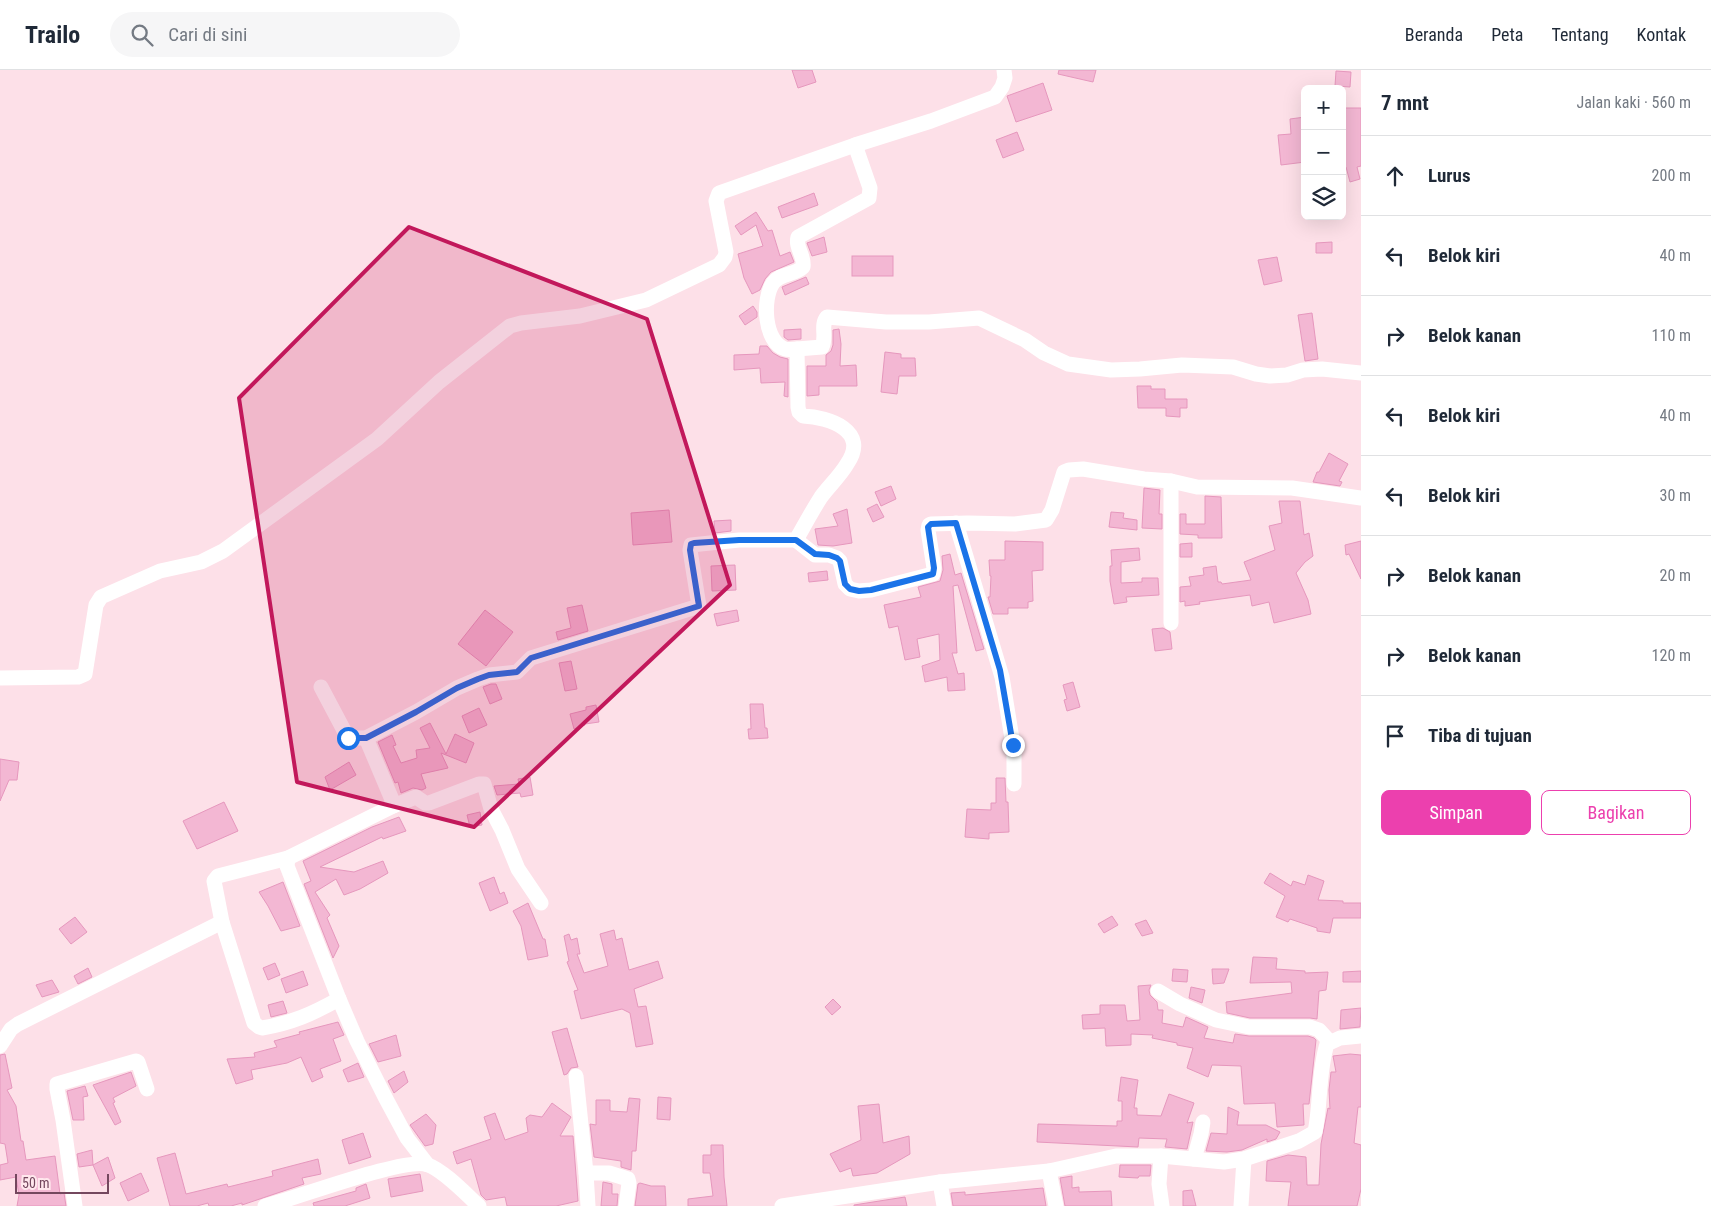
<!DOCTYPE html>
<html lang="id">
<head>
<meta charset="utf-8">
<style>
	:root { --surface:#fff; --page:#f6f6f7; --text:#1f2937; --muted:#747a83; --line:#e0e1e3; --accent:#ec40ae }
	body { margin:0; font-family:"Roboto Condensed",sans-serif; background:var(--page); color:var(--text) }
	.controls { position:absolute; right:15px; top:15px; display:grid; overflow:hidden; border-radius:8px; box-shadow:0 5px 20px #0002 }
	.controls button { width:45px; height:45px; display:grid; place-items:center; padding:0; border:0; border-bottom:1px solid var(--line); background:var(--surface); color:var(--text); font:25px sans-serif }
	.scale { position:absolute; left:15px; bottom:12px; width:94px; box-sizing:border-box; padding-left:5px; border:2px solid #74475e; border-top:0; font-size:14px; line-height:18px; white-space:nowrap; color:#74475e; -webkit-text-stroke:4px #ffe7ed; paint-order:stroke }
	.stop { position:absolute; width:15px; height:15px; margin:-11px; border:4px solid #1a73e8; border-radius:50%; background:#fff }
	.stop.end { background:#1a73e8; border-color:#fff; box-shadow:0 1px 5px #0008 }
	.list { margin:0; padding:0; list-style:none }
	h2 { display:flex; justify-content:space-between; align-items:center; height:65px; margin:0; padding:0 20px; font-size:21px }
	h2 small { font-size:16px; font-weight:400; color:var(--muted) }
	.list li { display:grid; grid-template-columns:32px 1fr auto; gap:15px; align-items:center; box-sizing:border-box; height:80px; padding:0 20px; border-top:1px solid var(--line) }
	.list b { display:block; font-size:19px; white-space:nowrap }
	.list em { font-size:16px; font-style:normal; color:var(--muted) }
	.actions { display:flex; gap:10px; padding:15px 20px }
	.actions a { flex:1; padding:11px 0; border:1px solid var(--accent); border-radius:8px; text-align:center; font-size:18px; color:var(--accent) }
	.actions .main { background:var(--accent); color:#fff }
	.icon { flex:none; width:28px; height:28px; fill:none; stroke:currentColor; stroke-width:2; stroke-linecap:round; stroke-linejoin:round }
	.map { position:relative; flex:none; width:1361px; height:1136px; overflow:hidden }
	header { display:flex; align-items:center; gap:30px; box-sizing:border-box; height:70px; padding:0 25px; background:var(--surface); border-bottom:1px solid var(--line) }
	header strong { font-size:24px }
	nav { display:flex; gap:28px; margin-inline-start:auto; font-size:18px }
	.search { width:350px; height:45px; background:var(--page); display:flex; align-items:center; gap:12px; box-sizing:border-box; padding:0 18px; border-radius:28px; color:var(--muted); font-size:19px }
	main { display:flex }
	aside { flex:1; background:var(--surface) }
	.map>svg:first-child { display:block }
	.building { fill:#f3b7d3; stroke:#e697bd }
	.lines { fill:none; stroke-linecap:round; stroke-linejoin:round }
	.minor { stroke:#fff; stroke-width:15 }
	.route { stroke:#1a73e8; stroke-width:6 }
	.marked { fill:#c2185b; fill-opacity:0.2; stroke:#c2185b; stroke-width:4; stroke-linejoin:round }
</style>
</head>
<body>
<header>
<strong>Trailo</strong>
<div class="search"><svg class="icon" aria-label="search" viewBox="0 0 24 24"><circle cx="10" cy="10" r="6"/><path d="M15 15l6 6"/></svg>Cari di sini</div>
<nav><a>Beranda</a><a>Peta</a><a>Tentang</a><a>Kontak</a></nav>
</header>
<main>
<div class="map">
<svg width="1361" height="1136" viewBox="0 0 1361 1136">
	<rect width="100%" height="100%" fill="#fde0e8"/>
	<!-- building -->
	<g class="building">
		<path d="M792 0H812L816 12 798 18Z"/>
		<path d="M1059 0H1096L1093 12 1058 4Z"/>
		<path d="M1336 1 1351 2 1350 17 1335 16Z"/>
		<path d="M1043 13 1052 40 1016 52 1007 26Z"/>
		<path d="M1342 38H1361V96L1357 97 1360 109 1350 112 1346 97H1345L1344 73H1342Z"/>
		<path d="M1305 47V92L1281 95 1278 65 1291 64 1290 49Z"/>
		<path d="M1017 62 1024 80 1003 88 996 70Z"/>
		<path d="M814 123 818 135 782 148 778 137Z"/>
		<path d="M756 142 768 161 772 160 780 186 790 182 794 192 771 202 765 209 760 220 752 224 744 208 738 184 763 176 756 155 741 165 735 156Z"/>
		<path d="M824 167 827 182 812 186 807 173Z"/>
		<path d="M1332 172V183H1316V173Z"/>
		<rect x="852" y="186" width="41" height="20"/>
		<path d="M1277 187 1282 211 1264 215 1258 190Z"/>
		<path d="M806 207 809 214 785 225 782 217Z"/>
		<path d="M753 236 757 242V247L745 255 739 246Z"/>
		<path d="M1312 243 1318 289 1305 291 1298 245Z"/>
		<path d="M801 259V269L788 270 784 267V260Z"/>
		<path d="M839 259 841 274 840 296 856 295 857 316H819V325L807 326V296H826V285L831 281 833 275V260Z"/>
		<path d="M760 276H767L773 283 780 287 788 289V327L784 326 785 312 761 313 760 298 734 300V285L759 284Z"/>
		<path d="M885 282 901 284V288H915L916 306H899L897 324 881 322Z"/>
		<path d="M1137 316H1151V319H1165V329H1187V338H1180V347L1166 346V338H1138Z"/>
		<path d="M1329 383 1348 394 1339 411 1342 412 1340 416 1313 412 1317 402H1319Z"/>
		<path d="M891 416 896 429 881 436 875 422Z"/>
		<path d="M1144 418 1160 420 1159 444H1162V459L1142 458Z"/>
		<path d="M1205 426 1221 427 1222 468H1198V465L1180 464V444H1186V454H1205Z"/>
		<path d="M1279 431H1300L1304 465 1309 463 1313 486 1305 492 1296 503 1308 530 1311 544 1274 553 1269 532 1252 536 1250 525 1199 532 1200 534 1185 536V531L1180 532V517L1191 516 1189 507 1204 505 1203 498 1216 496 1218 512H1221L1222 514 1251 510 1244 492 1275 480 1269 456 1282 453Z"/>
		<path d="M877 434 884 447 873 452 867 439Z"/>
		<path d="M847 439 852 473 833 476 818 475 815 459 838 456 833 444Z"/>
		<path d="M669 440 672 472 633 475 631 443Z"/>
		<path d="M1111 442 1124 443 1123 448 1137 450V460L1109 457Z"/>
		<path d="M731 450V461L715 463 714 451Z"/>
		<path d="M1005 471 1043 472V500L1032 501 1033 531 1028 532V538H1008V544H993L988 527H990L991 506H990L989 490H1005Z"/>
		<path d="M1361 471V509L1349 484 1346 485 1345 475Z"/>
		<path d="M1192 473V487H1180V474Z"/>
		<path d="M1139 478 1140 490 1121 492V513L1142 512V508H1158L1159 525 1126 527 1127 532 1114 534 1110 511V496H1112L1111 480Z"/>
		<path d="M950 484 955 505 961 503 984 579 976 581 958 515 953 516 957 583H952L958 604 964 603 965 620 948 621 947 607 925 612 922 596 940 590 939 564 917 569 920 587 905 590 898 556 889 558 884 535 921 527 918 517 940 511 943 500 942 486Z"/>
		<path d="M735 495 736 520 712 521 711 496Z"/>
		<path d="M827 501 828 510 809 512 808 503Z"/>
		<path d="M582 535 588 561 558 570 556 562 571 558 567 538Z"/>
		<path d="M485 540 513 562 486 596 458 574Z"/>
		<path d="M737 540 739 551 717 556 714 544Z"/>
		<path d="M1163 558 1170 562 1172 579 1155 581 1152 559Z"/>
		<path d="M571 591 577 619 565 621 559 593Z"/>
		<path d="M1073 612 1080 637 1067 641 1064 630 1067 629 1063 615Z"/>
		<path d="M491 614H496L502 629 490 634 483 617Z"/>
		<path d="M750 634H763L765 658H767L768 668 749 669 748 659H751Z"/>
		<path d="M596 635 599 652 585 654V655L574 659 570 644 586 640V637Z"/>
		<path d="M479 638 487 655 469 663 462 646Z"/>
		<path d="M430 653 446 684 455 664 474 673 466 693 441 683 448 698 421 704 426 718 422 720 413 718 401 723 398 712 395 713 378 672 392 665 396 675 393 676 401 693 417 688 416 680 430 678 420 658Z"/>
		<path d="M0 689 19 692 17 710H9L0 731Z"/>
		<path d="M349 692 356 705 330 720 325 707Z"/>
		<path d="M530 707 533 725 521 727 520 723 497 725 494 716 519 714 518 709Z"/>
		<path d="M996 708H1005L1006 732H1008L1009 762 989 763V769L965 767 967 739 991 740V733H996Z"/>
		<path d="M224 732 238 761 197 779 183 751Z"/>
		<path d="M480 742 482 755 470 757 467 745Z"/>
		<path d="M399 747 406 761 383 769 382 767 320 797 354 802 383 791 388 803 360 819 344 825 336 809 315 822 330 845 327 848 339 876 333 888 304 814 311 811 303 791 372 757Z"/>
		<path d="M1270 803 1291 816 1293 811 1305 815 1308 805 1324 811 1318 830 1343 831V833H1361V848H1333L1330 863 1317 861V858L1290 849 1288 852 1276 847 1285 826 1264 813Z"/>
		<path d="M494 807 500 824 504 822 508 833 490 841 479 813Z"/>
		<path d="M283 812 300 856 281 861 268 836 259 822Z"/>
		<path d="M528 833 543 869H545L548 886 528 890 521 856 513 841Z"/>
		<path d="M1112 846 1118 855 1104 863 1098 854Z"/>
		<path d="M75 847 87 862 71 874 59 859Z"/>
		<path d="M1146 850 1153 863 1142 866 1135 854Z"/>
		<path d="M614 860 616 870 622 868 629 900 658 891 663 908 634 919 638 937 646 936 653 974 636 977 630 943 622 939 581 949 574 921 578 920 567 892 569 891 564 866 569 864 571 870 577 868 580 884H577L584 903 608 896 600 864Z"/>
		<path d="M1253 887 1277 888 1276 899 1305 901V903L1328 902 1326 920 1319 921 1317 949 1310 948H1250L1227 943 1226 932 1292 923 1291 912 1250 913Z"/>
		<path d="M275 893 280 905 268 910 263 898Z"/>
		<path d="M88 898 92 907 78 914 74 906Z"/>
		<path d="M1173 899 1188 900 1187 912 1172 911Z"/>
		<path d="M1212 899H1229L1224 913 1213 914Z"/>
		<path d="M303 901 308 915 286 923 281 909Z"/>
		<path d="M1361 901V912H1343V902Z"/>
		<path d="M52 910 59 922 42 927 36 915Z"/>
		<path d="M1151 915 1149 920 1150 925 1157 932 1158 940H1163L1162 953 1183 957 1186 947 1208 957 1204 968 1233 973 1235 964 1249 966H1308L1314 968 1316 970 1309 1034H1303L1304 1055 1277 1057 1275 1033 1244 1034 1241 996 1212 995 1208 1007 1187 998 1193 978 1177 975V973L1152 968 1153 965 1131 964V975L1106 976 1105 958 1083 959 1082 945 1100 944V935H1125L1127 951 1140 950 1138 916Z"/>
		<path d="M1191 917 1205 920 1202 933 1189 928Z"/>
		<path d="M833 929 841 937 832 945 825 937Z"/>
		<path d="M283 931 287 943 271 947 268 935Z"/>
		<path d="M1361 938 1360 957 1340 959 1341 940Z"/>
		<path d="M338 952 344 965 333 969 341 991 320 999 323 1007 312 1012 301 987 287 993 251 1000 253 1009 236 1014 227 989 255 987 254 983 277 977 274 971 300 964 299 962Z"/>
		<path d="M567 958 578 997 571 998 567 1004 564 1005 552 962Z"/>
		<path d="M396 965 401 986 378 992 369 974Z"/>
		<path d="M5 984 12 1018 7 1020 16 1036 21 1071H23L26 1090 55 1086 60 1124 64 1123 66 1136H17L19 1125 16 1107 0 1110V1095L8 1093 5 1074 0 1073V985Z"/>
		<path d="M1350 984 1361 985V1037H1358L1354 1073 1361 1075V1119L1357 1136H1288L1291 1112 1266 1111 1267 1091 1288 1085 1306 1087 1307 1115H1319L1321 1074 1328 1038 1330 1039 1329 1020 1331 1002H1336L1333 986Z"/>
		<path d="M358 993 364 1007 348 1012 343 1000Z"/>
		<path d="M404 1001 408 1012 394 1023 388 1011Z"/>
		<path d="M131 1002 136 1016 113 1028 115 1032 113 1033 121 1052 115 1055 93 1015Z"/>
		<path d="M1121 1007 1138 1010 1134 1038H1137V1045L1161 1046 1169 1024 1194 1033 1187 1053 1193 1052 1187 1079 1165 1077 1167 1069 1139 1068 1138 1077 1037 1072 1038 1054 1117 1056V1051H1122V1031H1118Z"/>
		<path d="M85 1016 88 1026 83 1027 84 1050H73L67 1021Z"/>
		<path d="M658 1027 671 1028 670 1050 657 1049Z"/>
		<path d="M629 1028 640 1029 636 1081H632L631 1100 621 1097V1091L594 1087 590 1054 596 1055V1030H610V1041L627 1042Z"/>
		<path d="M552 1033 571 1047 560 1066H573L578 1131 556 1136H507L505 1127 486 1130 481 1125 471 1089 457 1094 453 1082 491 1069 484 1047 495 1043 505 1070 528 1062 526 1048 530 1045 542 1047Z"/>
		<path d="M879 1034 883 1073 909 1066 910 1084 877 1103 853 1106 851 1098 840 1102 830 1084 861 1070 858 1036Z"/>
		<path d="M1228 1037 1239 1042 1237 1055H1266L1280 1062 1276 1069 1267 1072V1069L1242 1080 1227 1082 1206 1081 1211 1063 1227 1064Z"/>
		<path d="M426 1044 436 1055 433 1074 425 1076 410 1055Z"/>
		<path d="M363 1063 371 1087 349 1094 342 1070Z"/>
		<path d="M711 1075H723L724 1107 727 1136H688V1129L713 1126 710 1103H703V1085H711Z"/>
		<path d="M92 1080 93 1095 79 1097 77 1084Z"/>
		<path d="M175 1083 186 1124 227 1114 228 1117 273 1106 272 1101 318 1089 321 1104 302 1108 304 1114 242 1135V1133L231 1136H209L208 1133 197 1136H170L157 1088Z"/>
		<path d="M108 1087 115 1108 102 1116 93 1095Z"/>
		<path d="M1120 1095H1151L1150 1106H1139L1138 1108 1119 1107Z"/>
		<path d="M141 1103 149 1121 128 1131 120 1113Z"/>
		<path d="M420 1104 423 1121 391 1127 388 1109Z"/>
		<path d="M1072 1106V1118L1079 1117V1122L1111 1121 1112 1136H1065L1060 1108Z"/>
		<path d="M603 1112 612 1114V1124H618L617 1136H601Z"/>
		<path d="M640 1113 651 1116H665L666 1136H635L638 1114Z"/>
		<path d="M366 1114 370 1128 345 1136H314L313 1133 356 1121V1118Z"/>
		<path d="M1043 1118 1046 1136H953L951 1123 965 1122V1125Z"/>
		<path d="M1192 1120 1196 1136H1183V1121Z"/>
		<path d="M905 1127 907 1136H854V1135Z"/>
	</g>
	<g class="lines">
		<!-- minor -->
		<g class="minor">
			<path d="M797 279C793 279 789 280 785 279 764 272 762 229 773 213 780 203 795 205 803 197 805 186 795 178 798 167L869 128 870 118 855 75"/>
			<path d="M1171 411V553"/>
			<path d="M956 453 1002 607 1014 681V714"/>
			<path d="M796 470 815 485H829L837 488 840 491 845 514 850 519 859 521 871 520 933 504 934 498 928 460 929 455 931 454 968 453 1015 454 1046 450 1052 440 1064 402 1069 400 1083 399 1144 409 1171 411 1197 417 1292 418 1361 428"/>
			<path d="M0 608 78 607 85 604 96 535 101 527 160 501 201 492 223 481 377 369 439 312 510 256 521 253 580 246 646 230 719 195 725 187 726 182 716 131 719 123 855 75 931 51 995 27 1002 17 1005 8 1004 0"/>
			<path d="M321 617 348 668H366L416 642 457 618 478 609 489 605 517 602 531 588 699 536 690 480 691 475 739 470H796C804 456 812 441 821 427 829 416 840 406 847 394 870 361 829 347 803 346L799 342 798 337 797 279 822 277C827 267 820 255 827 247L886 252H929L979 248 1025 270 1044 283 1068 294 1111 300 1140 299 1182 295 1233 297 1256 304 1270 306 1287 305 1303 300 1322 299 1361 303"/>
			<path d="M366 668 393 732V736L288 788 287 796 339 929 357 971 385 1027 407 1068 427 1094"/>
			<path d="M393 736 416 727 425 733H429L479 714H484L491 739 502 760 518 799 541 833"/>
			<path d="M288 788 218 806 214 811 222 852 254 953 259 957 262 958C292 953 312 944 339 929"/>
			<path d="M1158 921 1180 934 1216 950 1249 957H1310L1319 960 1330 972"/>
			<path d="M0 976 11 959 18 954 222 852"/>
			<path d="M576 1006 586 1103 588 1136"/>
			<path d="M1161 1086 1159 1114 1162 1136"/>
			<path d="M1194 1089 1201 1064 1203 1052"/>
			<path d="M1049 1101 1056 1136"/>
			<path d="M586 1103H609L628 1109 629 1113 626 1136"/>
			<path d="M940 1112 944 1136"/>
			<path d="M75 1136 63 1050 57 1019V1014L136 991 138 992 147 1019"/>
			<path d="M265 1136C295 1129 407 1086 428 1095 443 1100 467 1125 479 1136"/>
			<path d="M782 1136 940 1112 1049 1101 1116 1086H1161L1224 1092 1244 1089 1299 1071 1315 1062C1321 1033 1318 1003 1327 974L1340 968 1361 966"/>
			<path d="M1241 1136 1244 1089"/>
		</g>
	</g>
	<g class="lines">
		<!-- route -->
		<path class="route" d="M348 668H366L416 642 457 618 478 609 489 605 517 602 531 588 699 536 690 480 691 474 694 473 739 470H796L815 484 829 485 837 488 840 491 845 514 850 519 859 521 871 520 933 504 934 498 928 457 931 454 956 453 1000 600 1013 675"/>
	</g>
	<!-- marked area -->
	<path class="marked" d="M409 157 647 249 730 515 474 757 297 712 239 328Z"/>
</svg>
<div class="controls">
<button>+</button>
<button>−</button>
<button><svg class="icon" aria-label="layers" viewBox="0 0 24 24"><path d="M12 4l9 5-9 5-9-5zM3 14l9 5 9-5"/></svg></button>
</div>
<div class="scale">50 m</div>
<div class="stop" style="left:348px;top:668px"></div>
<div class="stop end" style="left:1013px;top:675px"></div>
</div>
<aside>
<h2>7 mnt<small>Jalan kaki · 560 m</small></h2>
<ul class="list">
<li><svg class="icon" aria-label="ahead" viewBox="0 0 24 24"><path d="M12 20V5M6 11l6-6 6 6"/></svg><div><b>Lurus</b></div><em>200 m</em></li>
<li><svg class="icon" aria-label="left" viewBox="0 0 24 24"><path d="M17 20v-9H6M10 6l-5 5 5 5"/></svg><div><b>Belok kiri</b></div><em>40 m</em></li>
<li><svg class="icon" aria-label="right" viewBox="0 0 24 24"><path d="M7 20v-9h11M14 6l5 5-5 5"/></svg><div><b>Belok kanan</b></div><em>110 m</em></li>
<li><svg class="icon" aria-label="left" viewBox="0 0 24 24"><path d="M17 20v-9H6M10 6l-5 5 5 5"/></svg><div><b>Belok kiri</b></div><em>40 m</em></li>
<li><svg class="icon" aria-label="left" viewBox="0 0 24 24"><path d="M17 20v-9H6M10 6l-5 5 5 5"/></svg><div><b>Belok kiri</b></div><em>30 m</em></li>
<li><svg class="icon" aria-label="right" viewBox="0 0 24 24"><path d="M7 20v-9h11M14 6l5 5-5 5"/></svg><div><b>Belok kanan</b></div><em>20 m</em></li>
<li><svg class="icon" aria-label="right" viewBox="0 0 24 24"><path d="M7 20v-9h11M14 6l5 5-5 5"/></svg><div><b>Belok kanan</b></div><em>120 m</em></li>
<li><svg class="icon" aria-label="arrive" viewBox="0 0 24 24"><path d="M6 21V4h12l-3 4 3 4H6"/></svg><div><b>Tiba di tujuan</b></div></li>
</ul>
<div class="actions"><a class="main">Simpan</a><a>Bagikan</a></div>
</aside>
</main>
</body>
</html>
